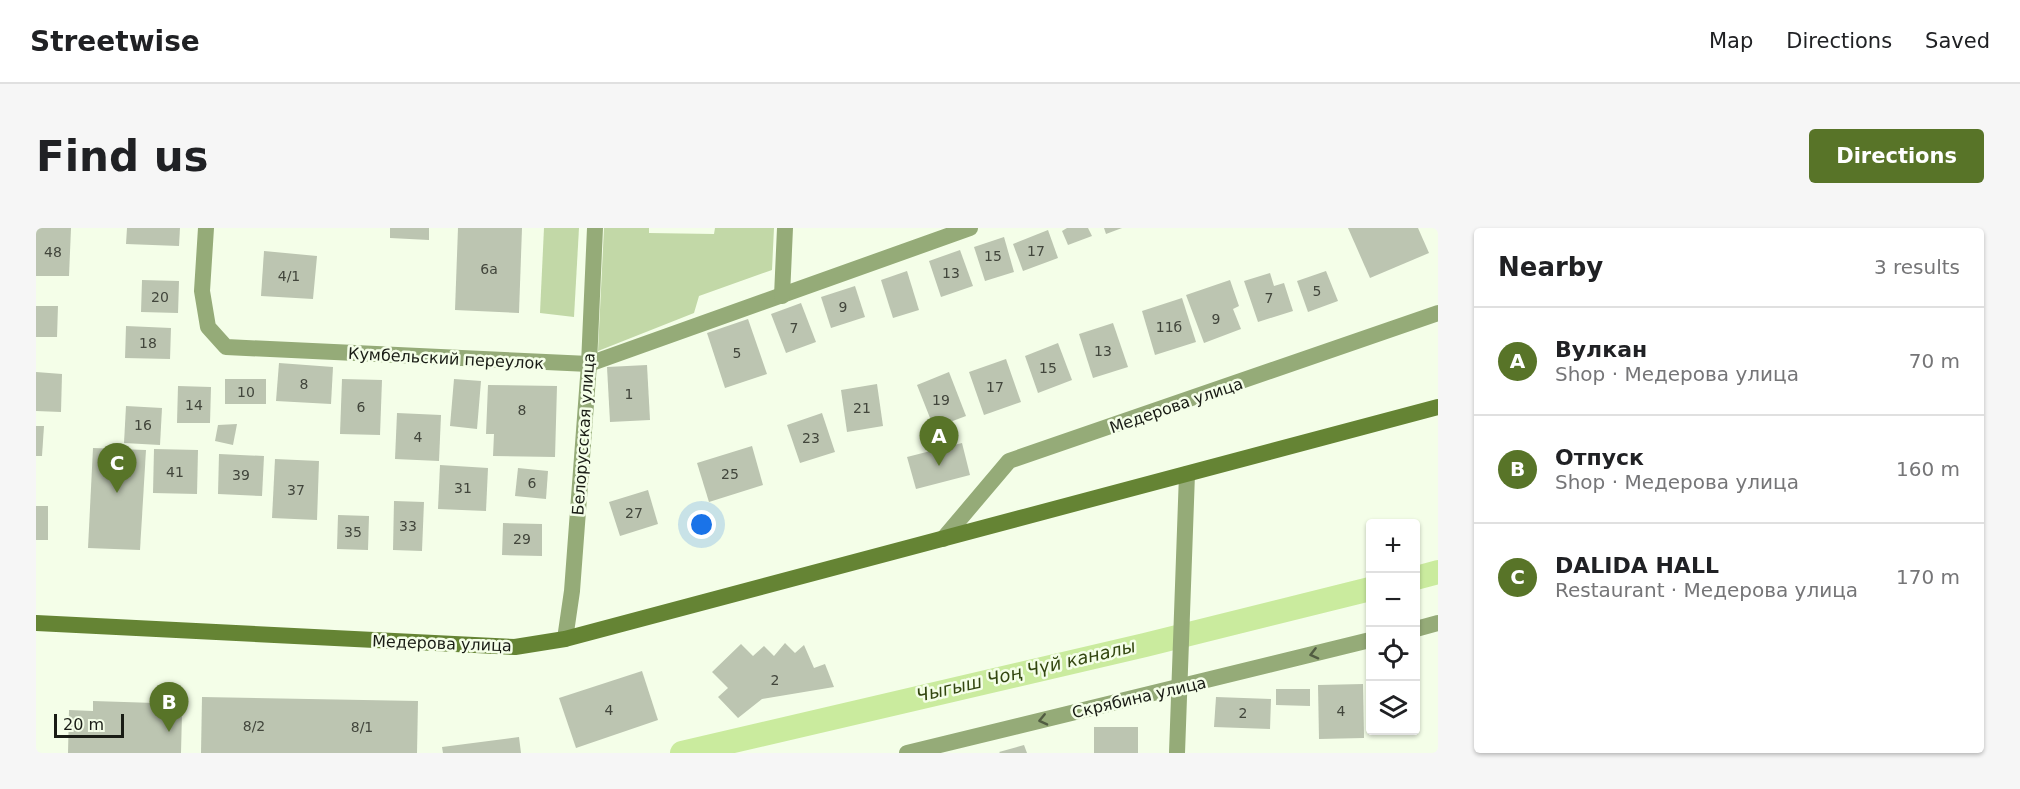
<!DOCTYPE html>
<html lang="en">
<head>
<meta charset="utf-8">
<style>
	:root { --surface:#fff; --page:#f6f6f6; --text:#202124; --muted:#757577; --line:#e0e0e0; --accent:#587428 }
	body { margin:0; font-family:"DejaVu Sans",sans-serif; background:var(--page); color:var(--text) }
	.controls { position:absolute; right:18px; bottom:18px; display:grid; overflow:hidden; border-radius:6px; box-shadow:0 2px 4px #0004 }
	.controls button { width:54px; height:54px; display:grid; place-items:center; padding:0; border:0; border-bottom:2px solid var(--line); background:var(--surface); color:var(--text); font:30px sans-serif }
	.scale { position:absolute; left:18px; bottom:15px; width:70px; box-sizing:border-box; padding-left:6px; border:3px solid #191c15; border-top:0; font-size:16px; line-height:21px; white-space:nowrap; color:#191c15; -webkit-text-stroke:4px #f4fee8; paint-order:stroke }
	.you { position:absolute; left:666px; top:297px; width:21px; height:21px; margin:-15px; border:4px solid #fff; border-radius:50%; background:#1a73e8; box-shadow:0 0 0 9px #1a73e833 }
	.badge { display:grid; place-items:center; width:39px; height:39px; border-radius:50%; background:var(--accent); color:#fff; font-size:20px; font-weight:700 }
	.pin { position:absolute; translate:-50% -50px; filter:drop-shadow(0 2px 3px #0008) }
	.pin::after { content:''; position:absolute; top:32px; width:21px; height:18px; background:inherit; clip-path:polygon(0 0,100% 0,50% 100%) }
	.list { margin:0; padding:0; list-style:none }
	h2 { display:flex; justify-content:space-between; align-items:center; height:78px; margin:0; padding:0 24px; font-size:26px }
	h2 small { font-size:20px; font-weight:400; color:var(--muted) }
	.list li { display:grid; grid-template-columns:39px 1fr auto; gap:18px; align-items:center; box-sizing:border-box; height:108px; padding:0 24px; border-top:2px solid var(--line) }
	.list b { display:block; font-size:22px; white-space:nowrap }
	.list p { margin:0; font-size:20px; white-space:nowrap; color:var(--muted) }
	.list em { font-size:20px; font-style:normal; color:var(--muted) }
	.icon { flex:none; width:33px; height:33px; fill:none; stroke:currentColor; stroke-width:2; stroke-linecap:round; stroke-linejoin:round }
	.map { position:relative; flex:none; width:1402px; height:525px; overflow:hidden; border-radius:6px }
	header { display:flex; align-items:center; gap:36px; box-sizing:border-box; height:84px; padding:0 30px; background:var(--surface); border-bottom:2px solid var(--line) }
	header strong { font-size:28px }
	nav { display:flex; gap:33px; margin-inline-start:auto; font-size:21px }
	.intro { display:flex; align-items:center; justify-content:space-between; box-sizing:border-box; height:144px; padding:0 36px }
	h1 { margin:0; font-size:42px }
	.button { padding:15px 27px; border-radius:6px; background:var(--accent); color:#fff; font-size:21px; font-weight:700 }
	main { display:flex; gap:36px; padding:0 36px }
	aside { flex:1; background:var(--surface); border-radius:6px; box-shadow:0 2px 4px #0004 }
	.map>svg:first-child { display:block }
	.green { fill:#c2d8a7 }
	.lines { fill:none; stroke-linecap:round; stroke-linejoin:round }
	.canal { stroke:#caeb9e; stroke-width:24 }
	.building { fill:#bcc5b1 }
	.minor { stroke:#95ab78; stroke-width:16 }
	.secondary { stroke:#658434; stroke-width:16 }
	.oneway { stroke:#515c42 }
	.labels { text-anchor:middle; stroke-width:5; stroke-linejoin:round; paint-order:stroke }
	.number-label { font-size:14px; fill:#42463c }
	.street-label { font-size:16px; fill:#191c15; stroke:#f4fee8 }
	.water-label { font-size:18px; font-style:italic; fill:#334710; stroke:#f4fee8 }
</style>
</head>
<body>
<header>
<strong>Streetwise</strong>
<nav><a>Map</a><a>Directions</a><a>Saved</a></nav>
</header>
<div class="intro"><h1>Find us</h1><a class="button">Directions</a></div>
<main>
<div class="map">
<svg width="1402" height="525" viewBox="0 0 1402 525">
	<rect width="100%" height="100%" fill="#f4fee8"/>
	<!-- green -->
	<g class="green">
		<path d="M508 0H543L538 89 504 85Z"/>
		<path d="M568 0H613V5L678 6 679 0H738L736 42 663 68 658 85 562 123Z"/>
	</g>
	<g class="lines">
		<!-- canal -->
		<g class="canal">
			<path d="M1380 350 1402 344"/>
			<path d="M646 525 1109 417 1334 361"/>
		</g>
	</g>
	<!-- building -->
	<g class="building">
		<path d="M0 0H35L33 48H0Z"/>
		<path d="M91 0H144L143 18 90 16Z"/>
		<path d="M354 0H393V12L354 10Z"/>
		<path d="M422 0H486L483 85 419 82Z"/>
		<path d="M1031 0H1052L1056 8 1032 17 1026 3Z"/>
		<path d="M1068 0H1086L1070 6Z"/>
		<path d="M1312 0H1382L1393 25 1334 50Z"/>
		<path d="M1012 2 1022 30 987 43 977 16Z"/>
		<path d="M968 9 978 44 949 53 938 19Z"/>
		<path d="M924 22 937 58 905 69 893 33Z"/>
		<path d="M228 23 281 28 277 71 225 68Z"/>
		<path d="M871 43 883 82 857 90 845 52Z"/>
		<path d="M1290 43 1302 73 1272 84 1261 53Z"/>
		<path d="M1234 45 1238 58 1248 55 1257 83 1222 94 1208 53Z"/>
		<path d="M106 52 143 53 142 85 105 84Z"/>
		<path d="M1194 52 1203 78 1197 81 1205 101 1168 115 1150 67Z"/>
		<path d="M819 58 829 89 795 100 785 69Z"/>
		<path d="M1146 70 1160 114 1119 127 1106 83Z"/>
		<path d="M765 75 780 114 750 125 735 86Z"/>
		<path d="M0 78H22L21 109H0Z"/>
		<path d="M712 91 731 146 689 160 671 105Z"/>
		<path d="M1077 95 1092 139 1057 150 1043 106Z"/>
		<path d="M90 98 135 100 134 131 89 130Z"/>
		<path d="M1022 115 1036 152 1002 165 989 128Z"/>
		<path d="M970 131 985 174 948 187 933 144Z"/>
		<path d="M243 135 297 139 295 176 240 173Z"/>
		<path d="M611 137 614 192 574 194 571 139Z"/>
		<path d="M0 144 26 146 25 184 0 183Z"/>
		<path d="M913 144 930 188 898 200 881 157Z"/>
		<rect x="189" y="151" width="41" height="25"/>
		<path d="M306 151 346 152 344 207 304 206Z"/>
		<path d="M418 151 445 153 441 201 414 198Z"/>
		<path d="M841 156 847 198 811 204 805 162Z"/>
		<path d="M452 157 521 158 519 229 457 228 458 206H450Z"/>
		<path d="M142 158 175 159 174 195H141Z"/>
		<path d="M90 178 126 180 124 217 88 215Z"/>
		<path d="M361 185 405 187 403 233 359 231Z"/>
		<path d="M786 185 799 224 764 235 751 197Z"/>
		<path d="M201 196 197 217 179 213 182 197Z"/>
		<path d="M0 198H8L6 228H0Z"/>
		<path d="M926 215 934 247 880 261 871 229Z"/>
		<path d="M716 218 727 257 673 274 661 235Z"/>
		<path d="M57 220 110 222 104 322 52 320Z"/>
		<path d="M118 221 162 222 161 266 117 265Z"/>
		<path d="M183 226 228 228 226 268 182 266Z"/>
		<path d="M239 231 283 233 281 292 236 290Z"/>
		<path d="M404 237 452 240 450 283 402 281Z"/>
		<path d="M482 240 512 243 510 271 479 268Z"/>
		<path d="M612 262 622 296 584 308 573 274Z"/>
		<path d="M358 273 388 274 386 323 357 322Z"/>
		<rect x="0" y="278" width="12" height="34"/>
		<path d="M302 287 333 288 332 322 301 321Z"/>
		<path d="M467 295 506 296V328L466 327Z"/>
		<path d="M749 415 759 425 768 417 778 440 789 436 798 459 726 471 702 490 682 469 692 460 676 444 705 416 717 428 728 418 738 428Z"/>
		<path d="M606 443 622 492 540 520 523 470Z"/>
		<path d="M1327 456 1328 510 1283 511 1282 457Z"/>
		<path d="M1240 461H1274V478L1240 477Z"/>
		<path d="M166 469 382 473 381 525H165Z"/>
		<path d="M1180 469 1235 471 1234 501 1178 499Z"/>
		<path d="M57 473 119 475V484L146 485 145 525H32L33 482 57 483Z"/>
		<rect x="1058" y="499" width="44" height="26"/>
		<path d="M483 509 485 525H407L406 519Z"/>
		<path d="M988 517 991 525H964L963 524Z"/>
	</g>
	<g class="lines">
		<!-- minor -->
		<g class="minor">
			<path d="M170 0 166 63 172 99 190 119 553 136 934 0"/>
			<path d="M746 68 749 0"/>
			<path d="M907 311 973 233 1402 85"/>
			<path d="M1380 401 1402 395"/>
			<path d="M529 411 536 363 553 136 559 0"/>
			<path d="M871 525 1334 412"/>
			<path d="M1141 525 1151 246"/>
		</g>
		<!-- secondary -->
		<path class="secondary" d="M0 395 479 419 529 411 1402 179"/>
	</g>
	<!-- one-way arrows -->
	<defs><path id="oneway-chevron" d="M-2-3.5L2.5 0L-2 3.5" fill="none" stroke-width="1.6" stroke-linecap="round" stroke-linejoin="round" transform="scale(1.5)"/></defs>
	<g class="oneway">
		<use href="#oneway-chevron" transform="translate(1278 426) rotate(166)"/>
		<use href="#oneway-chevron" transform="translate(1007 492) rotate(167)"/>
	</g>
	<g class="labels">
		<!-- number labels -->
		<g class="number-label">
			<text x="1000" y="28">17</text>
			<text x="17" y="29">48</text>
			<text x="957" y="33">15</text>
			<text x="453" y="46">6а</text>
			<text x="915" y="50">13</text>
			<text x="253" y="53">4/1</text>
			<text x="1281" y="68">5</text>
			<text x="124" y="74">20</text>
			<text x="1233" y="75">7</text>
			<text x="807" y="84">9</text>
			<text x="1180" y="96">9</text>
			<text x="1133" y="104">11б</text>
			<text x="758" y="105">7</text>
			<text x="112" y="120">18</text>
			<text x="1067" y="128">13</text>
			<text x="701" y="130">5</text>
			<text x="1012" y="145">15</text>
			<text x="268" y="161">8</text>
			<text x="959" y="164">17</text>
			<text x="210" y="169">10</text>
			<text x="593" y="171">1</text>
			<text x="905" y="177">19</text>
			<text x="158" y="182">14</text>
			<text x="325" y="184">6</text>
			<text x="826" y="185">21</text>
			<text x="486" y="187">8</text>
			<text x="107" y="202">16</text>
			<text x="382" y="214">4</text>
			<text x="775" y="215">23</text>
			<text x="139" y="249">41</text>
			<text x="694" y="251">25</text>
			<text x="205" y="252">39</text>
			<text x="496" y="260">6</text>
			<text x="427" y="265">31</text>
			<text x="260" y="267">37</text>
			<text x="598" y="290">27</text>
			<text x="372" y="303">33</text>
			<text x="317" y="309">35</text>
			<text x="486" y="316">29</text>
			<text x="739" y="457">2</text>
			<text x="573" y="487">4</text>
			<text x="1305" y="488">4</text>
			<text x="1207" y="490">2</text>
			<text x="218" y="503">8/2</text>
			<text x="326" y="504">8/1</text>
		</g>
		<!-- street labels -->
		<g class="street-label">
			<text transform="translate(410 130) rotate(3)" y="6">Кумбельский переулок</text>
			<text transform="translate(1140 177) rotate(-19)" y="6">Медерова улица</text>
			<text transform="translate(547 206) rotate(-86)" y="6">Белорусская улица</text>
			<text transform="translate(406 415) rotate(2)" y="6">Медерова улица</text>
			<text transform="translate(1103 469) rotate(-13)" y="6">Скрябина улица</text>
		</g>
		<!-- water labels -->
		<g class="water-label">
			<text transform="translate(990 443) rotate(-13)" y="6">Чыгыш Чоң Чүй каналы</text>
		</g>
	</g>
</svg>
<div class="controls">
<button>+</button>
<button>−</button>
<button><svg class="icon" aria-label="locate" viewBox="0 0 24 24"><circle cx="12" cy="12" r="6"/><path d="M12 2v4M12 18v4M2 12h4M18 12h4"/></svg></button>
<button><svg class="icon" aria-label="layers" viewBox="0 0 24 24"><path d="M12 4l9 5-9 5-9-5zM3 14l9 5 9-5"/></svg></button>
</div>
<div class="scale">20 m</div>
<div class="you"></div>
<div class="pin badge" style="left:903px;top:238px">A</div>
<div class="pin badge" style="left:133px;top:504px">B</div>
<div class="pin badge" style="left:81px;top:265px">C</div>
</div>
<aside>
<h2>Nearby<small>3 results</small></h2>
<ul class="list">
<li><span class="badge">A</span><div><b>Вулкан</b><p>Shop · Медерова улица</p></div><em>70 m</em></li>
<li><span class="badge">B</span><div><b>Отпуск</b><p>Shop · Медерова улица</p></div><em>160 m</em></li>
<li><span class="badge">C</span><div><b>DALIDA HALL</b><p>Restaurant · Медерова улица</p></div><em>170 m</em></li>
</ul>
</aside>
</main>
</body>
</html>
